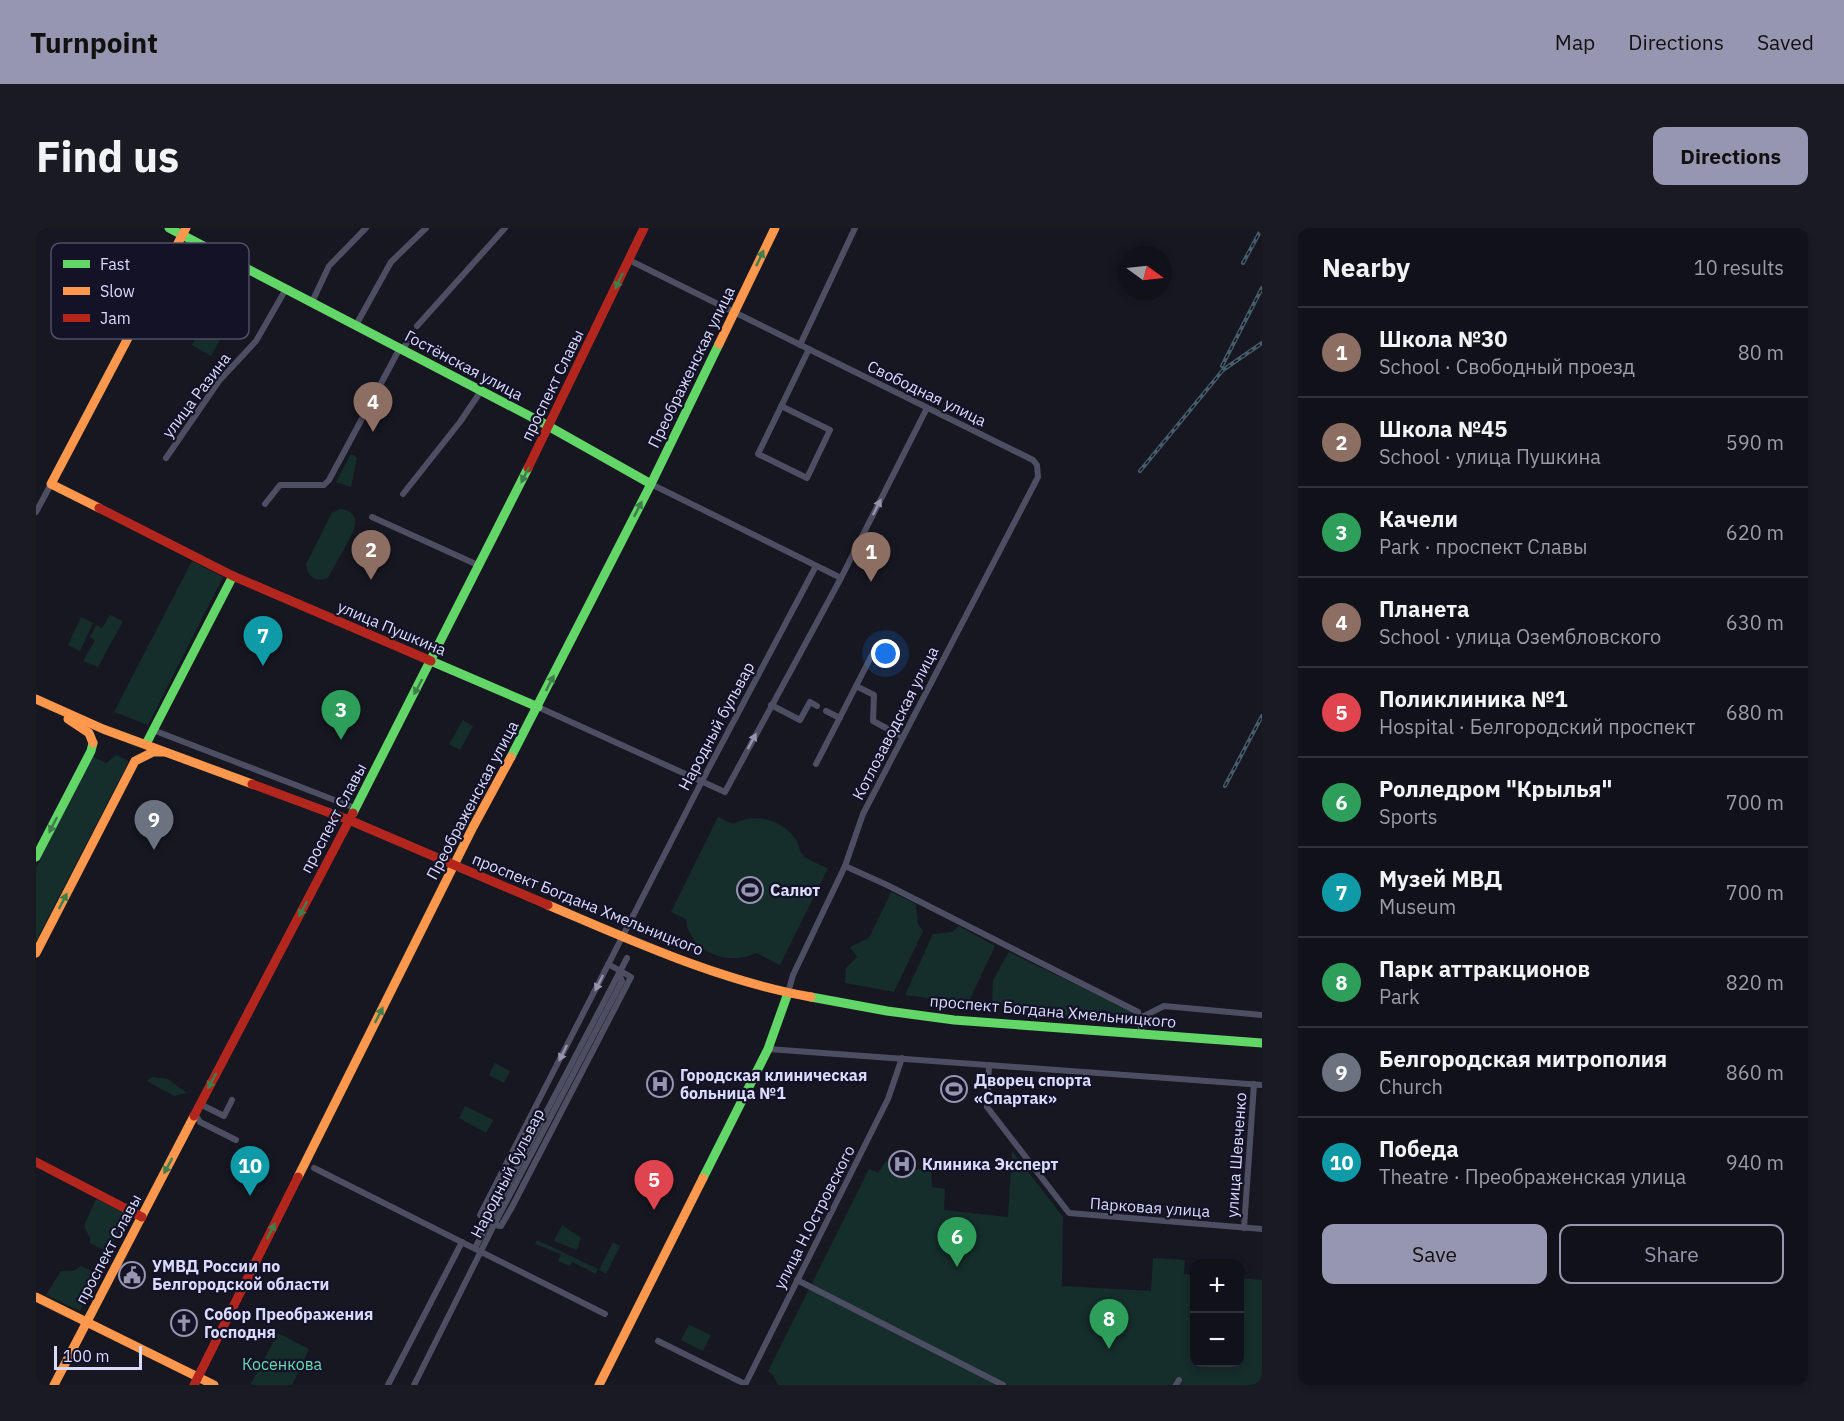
<!DOCTYPE html>
<html lang="en">
<head>
<meta charset="utf-8">
<style>
	:root { --surface:#11111a; --page:#1a1a23; --text:#f1f3f6; --muted:#9c9da2; --line:#303139; --accent:#9696b0 }
	body { margin:0; font-family:"IBM Plex Sans",sans-serif; background:var(--page); color:var(--text) }
	.controls { position:absolute; right:18px; bottom:18px; display:grid; overflow:hidden; border-radius:12px; box-shadow:0 3px 9px #0003 }
	.controls button { width:54px; height:54px; display:grid; place-items:center; padding:0; border:0; border-bottom:2px solid var(--line); background:var(--surface); color:var(--text); font:30px sans-serif }
	.compass { position:absolute; left:1082px; top:18px; width:54px; height:54px; border-radius:50%; background:var(--surface); box-shadow:0 3px 9px #0003; rotate:105deg }
	.scale { position:absolute; left:18px; bottom:15px; width:88px; box-sizing:border-box; padding-left:6px; border:3px solid #dadbfc; border-top:0; font-size:16px; line-height:21px; white-space:nowrap; color:#dadbfc; -webkit-text-stroke:4px #131227; paint-order:stroke }
	.you { position:absolute; left:850px; top:426px; width:21px; height:21px; margin:-15px; border:4px solid #fff; border-radius:50%; background:#1a73e8; box-shadow:0 0 0 9px #1a73e833 }
	.badge { display:grid; place-items:center; width:39px; height:39px; border-radius:50%; background:var(--accent); color:#fff; font-size:20px; font-weight:700 }
	.pin { position:absolute; translate:-50% -50px; filter:drop-shadow(0 2px 3px #0008) }
	.pin::after { content:''; position:absolute; top:32px; width:21px; height:18px; background:inherit; clip-path:polygon(0 0,100% 0,50% 100%) }
	.list { margin:0; padding:0; list-style:none }
	h2 { display:flex; justify-content:space-between; align-items:center; height:78px; margin:0; padding:0 24px; font-size:26px }
	h2 small { font-size:20px; font-weight:400; color:var(--muted) }
	.list li { display:grid; grid-template-columns:39px 1fr auto; gap:18px; align-items:center; box-sizing:border-box; height:90px; padding:0 24px; border-top:2px solid var(--line) }
	.list b { display:block; font-size:22px; white-space:nowrap }
	.list p { margin:0; font-size:20px; white-space:nowrap; color:var(--muted) }
	.list em { font-size:20px; font-style:normal; color:var(--muted) }
	.actions { display:flex; gap:12px; padding:18px 24px }
	.actions a { flex:1; padding:14px 0; border:2px solid var(--accent); border-radius:12px; text-align:center; font-size:21px; color:var(--accent) }
	.actions .main { background:var(--accent); color:#111 }
	.map { position:relative; flex:none; width:1226px; height:1157px; overflow:hidden; border-radius:12px }
	header { display:flex; align-items:center; gap:36px; box-sizing:border-box; height:84px; padding:0 30px; background:var(--accent); color:#111 }
	header strong { font-size:28px }
	nav { display:flex; gap:33px; margin-inline-start:auto; font-size:21px }
	.intro { display:flex; align-items:center; justify-content:space-between; box-sizing:border-box; height:144px; padding:0 36px }
	h1 { margin:0; font-size:42px }
	.button { padding:15px 27px; border-radius:12px; background:var(--accent); color:#111; font-size:21px; font-weight:700 }
	main { display:flex; gap:36px; padding:0 36px }
	aside { flex:1; background:var(--surface); border-radius:12px; box-shadow:0 3px 9px #0003 }
	.map>svg:first-child { display:block }
	.green { fill:#152d2b }
	.lines { fill:none; stroke-linecap:round; stroke-linejoin:round }
	.street { stroke:#4d4e62; stroke-width:6 }
	.fast { stroke:#63d668; stroke-width:9 }
	.slow { stroke:#ff974d; stroke-width:9 }
	.jam { stroke:#b3261e; stroke-width:9 }
	.rail-casing { stroke:#455d68; stroke-width:4 }
	.rail { stroke:#131227; stroke-width:1.5; stroke-dasharray:4.5; stroke-linecap:butt }
	.oneway { fill:#3f7e4b }
	.oneway2 { fill:#9494af }
	.labels { text-anchor:middle; stroke-width:4.5; stroke-linejoin:round; paint-order:stroke }
	.street-label { font-size:16px; fill:#dadbfc; stroke:#131227 }
	.poi-label { font-size:16px; font-weight:bold; fill:#dadbfc; stroke:#131227; text-anchor:start }
	.park-label { font-size:16px; fill:#6ad8ae; stroke:#131227 }
	.key { fill:#131227; stroke:#4f4e67; stroke-width:1.5 }
	.key-label { font-size:16px; fill:#dadbfc }
</style>
</head>
<body>
<header>
<strong>Turnpoint</strong>
<nav><a>Map</a><a>Directions</a><a>Saved</a></nav>
</header>
<div class="intro"><h1>Find us</h1><a class="button">Directions</a></div>
<main>
<div class="map">
<svg width="1226" height="1157" viewBox="0 0 1226 1157">
	<rect width="100%" height="100%" fill="#171722"/>
	<!-- green -->
	<g class="green">
		<path d="M175 82 184 86 176 100 187 106 175 128 156 117Z"/>
		<path d="M314 227H318L321 230 315 259 300 254Z"/>
		<path d="M304 281C313 282 321 287 319 297 317 308 298 338 292 350 281 355 271 349 270 336L296 285Z"/>
		<path d="M156 333 187 349 112 497 78 484Z"/>
		<path d="M74 387 87 393 62 439 47 433 59 413 54 409 60 397 66 400Z"/>
		<path d="M45 389 57 395 44 423 32 417Z"/>
		<path d="M427 492 437 498 424 522 413 516Z"/>
		<path d="M80 527 93 533 0 713V640L56 528 70 535Z"/>
		<path d="M682 589 697 596C717 585 743 590 758 609 762 614 763 621 766 626 770 632 785 637 792 640L744 737 720 725C692 739 653 724 650 691L635 684Z"/>
		<path d="M855 664 880 676 882 696 887 703 858 764 809 755 810 740 821 729 814 719 833 710Z"/>
		<path d="M923 698 959 718 932 775 869 767 897 706 916 704Z"/>
		<path d="M973 724 1097 784 1089 789 1066 781 1063 791 999 785 980 779 956 777 957 752Z"/>
		<path d="M459 835 474 843 468 855 453 847Z"/>
		<path d="M116 849 132 851 151 865 138 868 111 853Z"/>
		<path d="M429 878 457 892 450 905 423 890Z"/>
		<path d="M976 923 1027 989 1026 1058 1115 1063 1117 1030 1149 1032 1148 1046 1158 1047V1134H1204V1050L1226 1052V1157H742L737 1147 732 1143 833 941 842 945 850 933 864 943 895 940 896 959 909 961 908 982 972 989Z"/>
		<path d="M60 971 92 986 72 1024 54 1015V1010L48 998Z"/>
		<path d="M526 997 545 1010 541 1022 518 1013Z"/>
		<path d="M501 1012 562 1041 560 1046 536 1034 534 1038 522 1033 525 1026 499 1016Z"/>
		<path d="M577 1014 584 1018 570 1046 563 1042Z"/>
		<path d="M45 1038 62 1046 44 1083 10 1067 25 1043H38Z"/>
		<path d="M653 1097 675 1107 667 1123 645 1112Z"/>
		<path d="M242 1105 273 1121 256 1157H216L215 1156 221 1144 227 1141 225 1137Z"/>
	</g>
	<g class="lines">
		<!-- street -->
		<g class="street">
			<path d="M593 32 997 232 1001 237 1002 249 827 586 809 638 757 747 752 765"/>
			<path d="M276 74 293 38 330 0"/>
			<path d="M320 97 355 34 390 0"/>
			<path d="M381 98 469 0"/>
			<path d="M764 117 819 0"/>
			<path d="M745 178 794 202 771 250 722 226 773 121"/>
			<path d="M130 230 183 153 220 113 250 61"/>
			<path d="M615 256 805 350"/>
			<path d="M367 266 424 194 445 163"/>
			<path d="M229 276 244 257H288L293 252 364 120 369 118 377 105"/>
			<path d="M0 284 15 256"/>
			<path d="M336 289 444 338"/>
			<path d="M820 458 838 467 837 493 867 509"/>
			<path d="M735 477 764 492 774 474 781 478"/>
			<path d="M502 479 689 564 805 350 891 180"/>
			<path d="M790 483 804 490"/>
			<path d="M117 502 319 580"/>
			<path d="M780 536 839 421"/>
			<path d="M809 638 851 657 1102 784 1106 805"/>
			<path d="M572 736 595 749 476 979 465 998 458 997 444 987 666 553 780 338"/>
			<path d="M1104 790 1128 778 1226 787"/>
			<path d="M732 821 1226 857"/>
			<path d="M953 837 951 879 1033 985 1226 1001"/>
			<path d="M164 876 188 888 196 872"/>
			<path d="M159 886 164 894 200 912"/>
			<path d="M278 940 569 1086"/>
			<path d="M1208 1000 1218 856"/>
			<path d="M439 1020 591 730"/>
			<path d="M761 1052 967 1157"/>
			<path d="M622 1113 709 1156"/>
			<path d="M352 1157 426 1014"/>
			<path d="M378 1157 458 997 586 753 583 746"/>
			<path d="M709 1157 852 871 866 830"/>
			<path d="M1140 1157 1143 1152"/>
		</g>
		<!-- fast -->
		<g class="fast">
			<path d="M133 0 505 194 615 256"/>
			<path d="M395 433 502 479"/>
			<path d="M110 516 197 348"/>
			<path d="M475 529 615 256 683 116"/>
			<path d="M317 585 492 240"/>
			<path d="M0 629 55 523 57 515"/>
			<path d="M775 769 851 783 918 792 1226 815"/>
			<path d="M667 950 732 821 752 765"/>
		</g>
		<!-- slow -->
		<g class="slow">
			<path d="M683 116 739 0"/>
			<path d="M63 280 15 256 150 0"/>
			<path d="M0 471 67 501 216 556"/>
			<path d="M32 491 53 505 57 515"/>
			<path d="M512 677C597 713 684 753 775 769"/>
			<path d="M0 725 99 533 117 524H127"/>
			<path d="M262 949 437 599 475 529"/>
			<path d="M0 1069 178 1157"/>
			<path d="M18 1157 158 888"/>
			<path d="M563 1157 667 950"/>
		</g>
		<!-- jam -->
		<g class="jam">
			<path d="M492 240 608 0"/>
			<path d="M63 280 197 348 395 433"/>
			<path d="M216 556 313 592 512 677"/>
			<path d="M158 888 317 585"/>
			<path d="M0 934 106 989"/>
			<path d="M158 1157 262 949"/>
		</g>
		<defs>
			<g id="rail">
				<path d="M1207 35 1226 0"/>
				<path d="M1186 138 1226 60"/>
				<path d="M1104 243 1187 142 1226 115"/>
				<path d="M1189 558 1226 488"/>
			</g>
		</defs>
		<!-- rail casing -->
		<use href="#rail" class="rail-casing"/>
		<!-- rail -->
		<use href="#rail" class="rail"/>
	</g>
	<!-- one-way arrows -->
	<defs><path id="oneway-solid" d="M-6-.8H1V-3.2L6.5 0L1 3.2V.8H-6Z" transform="scale(1.5)"/></defs>
	<g class="oneway">
		<use href="#oneway-solid" transform="translate(724 30) rotate(-65)"/>
		<use href="#oneway-solid" transform="translate(583 53) rotate(116)"/>
		<use href="#oneway-solid" transform="translate(489 247) rotate(117)"/>
		<use href="#oneway-solid" transform="translate(602 281) rotate(-63)"/>
		<use href="#oneway-solid" transform="translate(514 455) rotate(-63)"/>
		<use href="#oneway-solid" transform="translate(382 459) rotate(118)"/>
		<use href="#oneway-solid" transform="translate(17 597) rotate(117)"/>
		<use href="#oneway-solid" transform="translate(27 673) rotate(-63)"/>
		<use href="#oneway-solid" transform="translate(267 681) rotate(118)"/>
		<use href="#oneway-solid" transform="translate(343 787) rotate(-63)"/>
		<use href="#oneway-solid" transform="translate(176 853) rotate(118)"/>
		<use href="#oneway-solid" transform="translate(132 938) rotate(118)"/>
		<use href="#oneway-solid" transform="translate(235 1003) rotate(-63)"/>
	</g>
	<g class="oneway2">
		<use href="#oneway-solid" transform="translate(841 279) rotate(-63)"/>
		<use href="#oneway-solid" transform="translate(716 513) rotate(-62)"/>
		<use href="#oneway-solid" transform="translate(563 755) rotate(117)"/>
		<use href="#oneway-solid" transform="translate(527 825) rotate(117)"/>
	</g>
	<!-- icons -->
	<defs>
		<symbol id="stadium-ring" viewBox="-11 -11 22 22"><circle r="9.5" fill="#131227" stroke="#9696b0" stroke-width="1.5"/><path d="M0-5a6.5 5 0 1 0 0 10a6.5 5 0 1 0 0-10ZM-3.5-1.8h7v3.6h-7Z" fill="#9696b0"/></symbol>
		<symbol id="hospital-ring" viewBox="-11 -11 22 22"><circle r="9.5" fill="#131227" stroke="#9696b0" stroke-width="1.5"/><path d="M-5-5h3v3.5h4V-5h3V5h-3V1.5h-4V5h-3Z" fill="#9696b0"/></symbol>
		<symbol id="civic-ring" viewBox="-11 -11 22 22"><circle r="9.5" fill="#131227" stroke="#9696b0" stroke-width="1.5"/><path d="M-.6-6.5H3V-4.5H.6V-3L4-1V1h2V6H-6V1h2V-1L-.6-3ZM-1.2 2.5V6h2.4V2.5Z" fill="#9696b0"/></symbol>
		<symbol id="church-ring" viewBox="-11 -11 22 22"><circle r="9.5" fill="#131227" stroke="#9696b0" stroke-width="1.5"/><path d="M-1.2-6h2.4v3.5h3.3v2.4h-3.3V6h-2.4V-.1h-3.3v-2.4h3.3Z" fill="#9696b0"/></symbol>
	</defs>
	<g fill-rule="evenodd">
		<use href="#stadium-ring" x="699" y="647" width="30" height="30"/>
		<use href="#hospital-ring" x="609" y="841" width="30" height="30"/>
		<use href="#stadium-ring" x="903" y="846" width="30" height="30"/>
		<use href="#hospital-ring" x="851" y="921" width="30" height="30"/>
		<use href="#civic-ring" x="81" y="1032" width="30" height="30"/>
		<use href="#church-ring" x="133" y="1080" width="30" height="30"/>
	</g>
	<g class="labels">
		<!-- street labels -->
		<g class="street-label">
			<text transform="translate(428 137) rotate(28)" y="6">Гостёнская улица</text>
			<text transform="translate(655 139) rotate(-64)" y="6">Преображенская улица</text>
			<text transform="translate(516 157) rotate(-64)" y="6">проспект Славы</text>
			<text transform="translate(891 165) rotate(26)" y="6">Свободная улица</text>
			<text transform="translate(160 167) rotate(-53)" y="6">улица Разина</text>
			<text transform="translate(356 400) rotate(23)" y="6">улица Пушкина</text>
			<text transform="translate(859 495) rotate(-63)" y="6">Котлозаводская улица</text>
			<text transform="translate(680 498) rotate(-62)" y="6">Народный бульвар</text>
			<text transform="translate(436 572) rotate(-62)" y="6">Преображенская улица</text>
			<text transform="translate(297 590) rotate(-62)" y="6">проспект Славы</text>
			<text transform="translate(552 676) rotate(22)" y="6">проспект Богдана Хмельницкого</text>
			<text transform="translate(1017 783) rotate(5)" y="6">проспект Богдана Хмельницкого</text>
			<text transform="translate(1200 927) rotate(-86)" y="6">улица Шевченко</text>
			<text transform="translate(471 945) rotate(-63)" y="6">Народный бульвар</text>
			<text transform="translate(1114 979) rotate(4)" y="6">Парковая улица</text>
			<text transform="translate(778 989) rotate(-63)" y="6">улица Н.Островского</text>
			<text transform="translate(72 1021) rotate(-62)" y="6">проспект Славы</text>
		</g>
		<!-- poi labels -->
		<g class="poi-label">
			<text x="734" y="668">Салют</text>
			<text x="644" y="853">Городская клиническая<tspan x="644" dy="18">больница №1</tspan></text>
			<text x="938" y="858">Дворец спорта<tspan x="938" dy="18">«Спартак»</tspan></text>
			<text x="886" y="942">Клиника Эксперт</text>
			<text x="116" y="1044">УМВД России по<tspan x="116" dy="18">Белгородской области</tspan></text>
			<text x="168" y="1092">Собор Преображения<tspan x="168" dy="18">Господня</tspan></text>
		</g>
		<!-- park labels -->
		<g class="park-label">
			<text x="246" y="1142">Косенкова</text>
		</g>
	</g>
	<!-- legend -->
	<rect x="15" y="15" width="198" height="96" rx="9" class="key"/>
	<rect x="27" y="32" width="27" height="8" fill="#63d668"/>
	<rect x="27" y="59" width="27" height="8" fill="#ff974d"/>
	<rect x="27" y="86" width="27" height="8" fill="#b3261e"/>
	<g class="key-label">
		<text x="64" y="42">Fast</text>
		<text x="64" y="69">Slow</text>
		<text x="64" y="96">Jam</text>
	</g>
</svg>
<div class="controls">
<button>+</button>
<button>−</button>
</div>
<svg class="compass" viewBox="-18 -18 36 36"><path d="M0-13l5 13h-10z" fill="#e53935"/><path d="M0 13l5-13h-10z" fill="#9c9da2"/></svg>
<div class="scale">100 m</div>
<div class="you"></div>
<div class="pin badge" style="left:835px;top:354px;background:#8d6e63">1</div>
<div class="pin badge" style="left:335px;top:352px;background:#8d6e63">2</div>
<div class="pin badge" style="left:305px;top:512px;background:#2e9e5b">3</div>
<div class="pin badge" style="left:337px;top:204px;background:#8d6e63">4</div>
<div class="pin badge" style="left:618px;top:982px;background:#e0444e">5</div>
<div class="pin badge" style="left:921px;top:1039px;background:#2e9e5b">6</div>
<div class="pin badge" style="left:227px;top:438px;background:#0f9aa8">7</div>
<div class="pin badge" style="left:1073px;top:1121px;background:#2e9e5b">8</div>
<div class="pin badge" style="left:118px;top:622px;background:#6b7280">9</div>
<div class="pin badge" style="left:214px;top:968px;background:#0f9aa8">10</div>
</div>
<aside>
<h2>Nearby<small>10 results</small></h2>
<ul class="list">
<li><span class="badge" style="background:#8d6e63">1</span><div><b>Школа №30</b><p>School · Свободный проезд</p></div><em>80 m</em></li>
<li><span class="badge" style="background:#8d6e63">2</span><div><b>Школа №45</b><p>School · улица Пушкина</p></div><em>590 m</em></li>
<li><span class="badge" style="background:#2e9e5b">3</span><div><b>Качели</b><p>Park · проспект Славы</p></div><em>620 m</em></li>
<li><span class="badge" style="background:#8d6e63">4</span><div><b>Планета</b><p>School · улица Озембловского</p></div><em>630 m</em></li>
<li><span class="badge" style="background:#e0444e">5</span><div><b>Поликлиника №1</b><p>Hospital · Белгородский проспект</p></div><em>680 m</em></li>
<li><span class="badge" style="background:#2e9e5b">6</span><div><b>Ролледром &quot;Крылья&quot;</b><p>Sports</p></div><em>700 m</em></li>
<li><span class="badge" style="background:#0f9aa8">7</span><div><b>Музей МВД</b><p>Museum</p></div><em>700 m</em></li>
<li><span class="badge" style="background:#2e9e5b">8</span><div><b>Парк аттракционов</b><p>Park</p></div><em>820 m</em></li>
<li><span class="badge" style="background:#6b7280">9</span><div><b>Белгородская митрополия</b><p>Church</p></div><em>860 m</em></li>
<li><span class="badge" style="background:#0f9aa8">10</span><div><b>Победа</b><p>Theatre · Преображенская улица</p></div><em>940 m</em></li>
</ul>
<div class="actions"><a class="main">Save</a><a>Share</a></div>
</aside>
</main>
</body>
</html>
